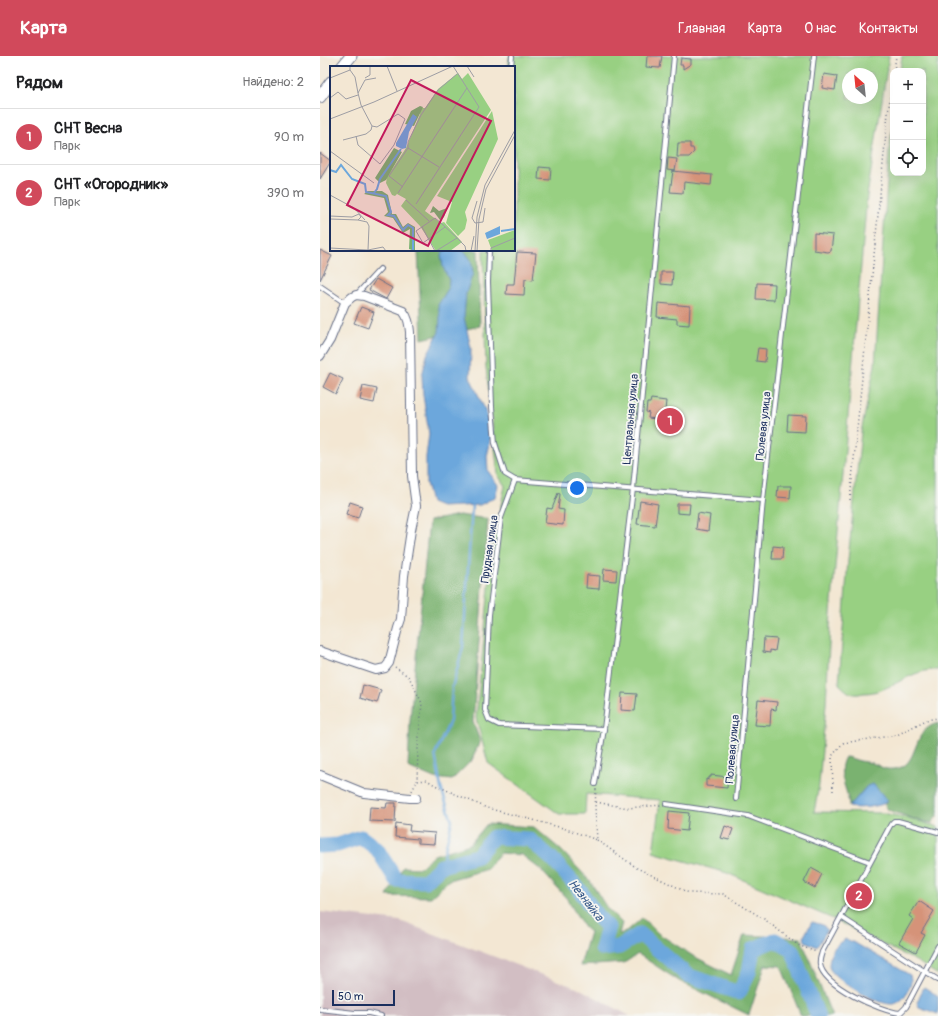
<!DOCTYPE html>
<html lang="ru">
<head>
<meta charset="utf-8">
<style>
	:root { --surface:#fff; --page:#f2f2f2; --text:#202124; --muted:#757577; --line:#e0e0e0; --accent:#d1495b }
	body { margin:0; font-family:Pangolin,sans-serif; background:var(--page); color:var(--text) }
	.controls { position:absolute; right:12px; top:12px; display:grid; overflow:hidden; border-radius:8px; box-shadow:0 4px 16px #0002 }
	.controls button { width:36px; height:36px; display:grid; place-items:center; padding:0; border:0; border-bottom:1px solid var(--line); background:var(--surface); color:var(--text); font:20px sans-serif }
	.compass { position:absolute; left:522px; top:12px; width:36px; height:36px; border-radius:50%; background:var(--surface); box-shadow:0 4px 16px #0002; rotate:333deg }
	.scale { position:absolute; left:12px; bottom:10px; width:63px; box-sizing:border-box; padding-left:4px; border:2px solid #1b2f5e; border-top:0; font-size:11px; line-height:14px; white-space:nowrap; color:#1b2f5e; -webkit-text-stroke:3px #f6f6f2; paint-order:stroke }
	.you { position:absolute; left:257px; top:432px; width:14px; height:14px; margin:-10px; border:3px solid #fff; border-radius:50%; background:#1a73e8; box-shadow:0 0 0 6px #1a73e833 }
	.badge { display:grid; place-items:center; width:26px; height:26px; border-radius:50%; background:var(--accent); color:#fff; font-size:13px; font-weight:700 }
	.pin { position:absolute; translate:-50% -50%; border:2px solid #fff; box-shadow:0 1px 4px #0006 }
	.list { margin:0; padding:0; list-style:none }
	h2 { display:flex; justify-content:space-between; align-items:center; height:52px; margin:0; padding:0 16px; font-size:17px }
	h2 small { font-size:13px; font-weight:400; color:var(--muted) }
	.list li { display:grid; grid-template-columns:26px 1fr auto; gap:12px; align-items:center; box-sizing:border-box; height:56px; padding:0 16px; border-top:1px solid var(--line) }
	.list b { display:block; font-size:15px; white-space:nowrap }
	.list p { margin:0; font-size:13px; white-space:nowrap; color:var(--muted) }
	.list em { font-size:13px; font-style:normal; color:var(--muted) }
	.icon { flex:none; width:22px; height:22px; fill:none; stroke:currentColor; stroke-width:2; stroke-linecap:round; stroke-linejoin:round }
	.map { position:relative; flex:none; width:618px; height:960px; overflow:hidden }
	header { display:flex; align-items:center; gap:24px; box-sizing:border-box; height:56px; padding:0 20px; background:var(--accent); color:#fff }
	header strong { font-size:19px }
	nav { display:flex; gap:22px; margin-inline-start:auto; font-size:14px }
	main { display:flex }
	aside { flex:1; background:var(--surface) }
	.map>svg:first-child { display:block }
	.industrial { fill:#d2bec3 }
	.green { fill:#98d082; stroke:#5a8070; fill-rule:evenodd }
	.forest { fill:#7ab270; stroke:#4a7067 }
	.water { fill:#6ca7dc; stroke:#446b9d }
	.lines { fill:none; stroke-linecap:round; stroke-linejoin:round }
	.stream { stroke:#6ca7dc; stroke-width:2.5 }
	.river { stroke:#6ca7dc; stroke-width:15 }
	.building { fill:#d59379 }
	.lane-casing { stroke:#676f87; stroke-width:6 }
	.street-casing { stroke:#676f87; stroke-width:10 }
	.secondary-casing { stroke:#676f87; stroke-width:13 }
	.path { stroke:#676f87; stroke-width:1.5; stroke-dasharray:1 3; stroke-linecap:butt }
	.lane { stroke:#fff; stroke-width:4 }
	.street { stroke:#fff; stroke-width:8 }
	.secondary { stroke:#fff; stroke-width:11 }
	.labels { text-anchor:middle; stroke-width:3.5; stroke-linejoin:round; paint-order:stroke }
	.street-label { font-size:11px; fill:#1b2f5e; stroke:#f6f6f2 }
	.water-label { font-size:12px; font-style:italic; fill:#37598a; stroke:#f6f6f2 }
	.inset-river { fill:none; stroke:#6ca7dc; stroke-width:2 }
	.inset-road { fill:none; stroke:#9d9da4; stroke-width:1 }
	.view { fill:#c2185b; fill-opacity:0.15; stroke:#c2185b; stroke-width:2 }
	.inset-edge { fill:none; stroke:#1b2f5e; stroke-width:2 }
</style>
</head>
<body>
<header>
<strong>Карта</strong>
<nav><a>Главная</a><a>Карта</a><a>О нас</a><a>Контакты</a></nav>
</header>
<main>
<aside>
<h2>Рядом<small>Найдено: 2</small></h2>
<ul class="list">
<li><span class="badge">1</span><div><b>СНТ Весна</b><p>Парк</p></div><em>90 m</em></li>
<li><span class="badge">2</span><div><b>СНТ «Огородник»</b><p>Парк</p></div><em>390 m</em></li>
</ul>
</aside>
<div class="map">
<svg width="618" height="960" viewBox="0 0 618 960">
	<rect width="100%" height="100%" fill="#f6f6f2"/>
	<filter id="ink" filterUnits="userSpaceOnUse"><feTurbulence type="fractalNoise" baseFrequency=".025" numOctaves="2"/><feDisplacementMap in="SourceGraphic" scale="8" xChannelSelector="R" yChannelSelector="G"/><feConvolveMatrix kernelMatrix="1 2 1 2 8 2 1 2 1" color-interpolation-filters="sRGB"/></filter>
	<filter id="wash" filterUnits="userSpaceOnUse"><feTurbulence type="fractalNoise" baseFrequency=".012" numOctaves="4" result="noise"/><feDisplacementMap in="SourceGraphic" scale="16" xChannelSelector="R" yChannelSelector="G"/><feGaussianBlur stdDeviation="0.9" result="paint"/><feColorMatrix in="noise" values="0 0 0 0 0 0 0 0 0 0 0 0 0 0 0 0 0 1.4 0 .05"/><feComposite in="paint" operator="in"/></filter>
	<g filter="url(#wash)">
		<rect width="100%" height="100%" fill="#f3e7d3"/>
		<!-- industrial -->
		<path class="industrial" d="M0 856 80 865 262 934 310 960H0Z"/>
		<!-- green -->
		<g class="green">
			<path d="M189 0H569L547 140 510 569 506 648 499 729 494 756 562 757 589 762 618 771V919L598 906 513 863 407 817 333 796 340 744 266 738 265 758H239L168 707 156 662 174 481 185 430 178 419 166 311 163 194H194V11H189ZM528 18H552V42H528Z"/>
			<path d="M582 0H618V614C590 612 571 637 544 637 541 637 538 639 535 638 528 638 524 632 519 628L528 504 541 376 555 309 569 96 573 67V117H603V15H580Z"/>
		</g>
		<!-- forest -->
		<g class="forest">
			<path d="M98 194H158L160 270 102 283Z"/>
			<path d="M139 459 168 463 153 666 160 685 152 704 132 724 114 722 88 711 90 664 109 465Z"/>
			<path d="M618 667V756L617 760 612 767 600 765 568 754 565 749 568 745 547 730 529 751C529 733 515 718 525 701 530 701 535 704 540 705 544 706 548 706 552 707 561 710 563 714 573 713 601 712 589 674 618 667Z"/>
			<path d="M167 768 214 771 241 794 270 825 287 852 302 867 299 878 306 876 322 862 339 878 373 900 411 919 424 879 481 882 512 960H481L461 910 445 909 429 959 359 925 318 898 304 907 260 910 270 876 264 871 247 843 221 814 202 799 180 797 167 813 129 824 111 841 67 840 83 811 100 812 114 799 150 788Z"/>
		</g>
		<!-- water -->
		<g class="water">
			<path d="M125 194H141L146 197 151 204 153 217 146 237 144 261 151 292 150 321 166 356 172 379 167 400 168 415 178 429 175 441 160 449 121 451 111 447 106 427V401L109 378 103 339 102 320 107 299 119 276 120 261 118 249 128 233 129 224 123 211 121 199Z"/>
			<path d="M553 728 568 745C562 751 538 753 529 751L547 730Z"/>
			<path d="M492 866 503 869 507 874 497 891 485 885 484 880Z"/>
			<path d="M526 883 535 887 590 919C592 926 591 930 587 936 584 942 580 947 573 948 560 950 516 925 510 913 508 908 510 903 511 898 514 891 518 887 526 883Z"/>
			<path d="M604 931 618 940V958L599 951 597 946Z"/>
		</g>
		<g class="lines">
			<!-- stream -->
			<path class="stream" d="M121 810 132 765 121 732 115 698 130 665 132 632 143 591 152 450"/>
			<!-- river -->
			<path class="river" d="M0 790 18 789 41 781 57 793 76 824 105 825 121 810 157 800 173 781 209 783 232 803 259 833 277 860 288 871 282 893 299 891 320 878 367 919 419 937 429 916 433 893 455 884 472 894 498 960"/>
		</g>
		<g id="blocks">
			<!-- building -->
			<g class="building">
				<path d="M327 0H342L340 12 326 11Z"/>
				<path d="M361 2 371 3V8L363 13V9H360Z"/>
				<path d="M504 18 517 20 515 34 502 32Z"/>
				<path d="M358 87H370V92H373L374 96 369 101H357Z"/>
				<path d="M0 97 11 105 0 123Z"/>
				<path d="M348 102 357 103 355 115 347 114Z"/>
				<path d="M219 111 231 112 230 124 218 123Z"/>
				<path d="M353 115 392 119 391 129 364 126 363 137 350 136Z"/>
				<path d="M494 177 513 179 511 195 508 196 494 194Z"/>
				<path d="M0 194 12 200 0 224Z"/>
				<path d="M197 196 216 197 213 224 205 223 204 239 186 238 187 228H194Z"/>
				<path d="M341 216H353L352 229 341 228Z"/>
				<path d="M56 223 72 232 66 243 49 234Z"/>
				<path d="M437 227 455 228 454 244 436 243Z"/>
				<path d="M338 247 370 250 369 269 357 268V263L337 261Z"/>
				<path d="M41 251 54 256 48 272 34 267Z"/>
				<path d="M438 292 446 293 445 306 436 305Z"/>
				<path d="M10 317 23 323 16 338 3 331Z"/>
				<path d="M43 330 57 333 54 347 40 344Z"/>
				<path d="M331 343 346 345 344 364 328 362 329 357 326 356 327 347H330Z"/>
				<path d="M468 359 486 360 485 376 467 375Z"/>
				<path d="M458 430H471L470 442 457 441Z"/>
				<path d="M238 437 240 438 238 453 244 454 243 469 225 467 227 452 232 453Z"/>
				<path d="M320 445 338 448 335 470 317 468Z"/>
				<path d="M30 446 42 450 38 462 26 458Z"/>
				<path d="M357 448H370L369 458 357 457Z"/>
				<path d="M378 457 390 459 388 475 376 473Z"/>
				<path d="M453 490 463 491 462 503H452Z"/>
				<path d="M284 513 297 514 296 525 283 524Z"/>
				<path d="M267 519 280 520 279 533 266 532Z"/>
				<path d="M444 582 457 583 455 595 450 594V597L443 596Z"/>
				<path d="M43 629 61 634 57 647 40 642Z"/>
				<path d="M302 637 317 638 315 655 301 654Z"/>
				<path d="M438 644 457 646 456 654 451 653 450 670 435 669Z"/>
				<path d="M391 719 408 721 407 732 386 730V723L389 724V721H391Z"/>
				<path d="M67 747H76L75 766 49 765 50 751 66 752Z"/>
				<path d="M349 755 369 757 367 775 348 773Z"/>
				<path d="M76 767 90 769 89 775 115 777 114 788 98 787V783L75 781Z"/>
				<path d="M405 770 413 773 409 784 401 782Z"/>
				<path d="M491 812 502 818 495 832 484 826Z"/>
				<path d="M599 845 614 855 601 877 605 879 596 896 579 887 593 863 589 860Z"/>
			</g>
		</g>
	</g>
	<g filter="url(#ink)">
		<use href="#blocks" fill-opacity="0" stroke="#676f87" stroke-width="1"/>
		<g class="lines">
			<defs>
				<g id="lane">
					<path d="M191 11 192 0"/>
					<path d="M169 194 168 226 172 351 175 387 185 418 195 424 443 444"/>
					<path d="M0 230 25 247"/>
					<path d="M36 239 60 213"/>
					<path d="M195 424 181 462 169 559 165 654 169 664 179 669 284 673"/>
					<path d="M275 728 284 673 313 433 354 0"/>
					<path d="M416 743 443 444 494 0"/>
					<path d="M346 748 428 760 550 806"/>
					<path d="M618 776 578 765H574L571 768 502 896C501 900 499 904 500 908 503 930 560 955 580 957L586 951 618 890"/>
					<path d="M521 861 618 924"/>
					<path d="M0 953 35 957H49L61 960"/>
				</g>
				<g id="street">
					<path d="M0 300 10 284 25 247 32 241 36 239 44 240 83 255C88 261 89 267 90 276L92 420 96 450 91 474 84 520 81 563 78 572 69 607 65 612 56 614 0 595"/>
					<path d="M0 719 44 737 90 742H96"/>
				</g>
				<g id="secondary">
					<path d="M22 11 31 0"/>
					<path d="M0 41 11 26"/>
				</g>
			</defs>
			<!-- lane casing -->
			<use href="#lane" class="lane-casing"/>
			<!-- street casing -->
			<use href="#street" class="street-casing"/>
			<!-- secondary casing -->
			<use href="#secondary" class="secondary-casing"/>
			<!-- path -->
			<g class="path">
				<path d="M574 15 576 0"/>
				<path d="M530 444 568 57 573 21"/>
				<path d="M75 611 89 621 102 647 98 692 97 725"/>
				<path d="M92 735 97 725 107 724 115 729 167 752 243 772 277 784 275 751 276 733"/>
				<path d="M513 735 512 700 523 687 577 679 606 664 618 662"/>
				<path d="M276 746 308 752 341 749"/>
				<path d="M277 784 317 812 369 837 403 838 444 863 478 889 496 896"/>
			</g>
			<!-- lane -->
			<use href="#lane" class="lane"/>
			<!-- street -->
			<use href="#street" class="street"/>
			<!-- secondary -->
			<use href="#secondary" class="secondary"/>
		</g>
	</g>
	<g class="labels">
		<!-- street labels -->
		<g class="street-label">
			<text transform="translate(310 363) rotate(-85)" y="4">Центральная улица</text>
			<text transform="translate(443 370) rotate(-84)" y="4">Полевая улица</text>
			<text transform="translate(169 493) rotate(-82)" y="4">Прудная улица</text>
			<text transform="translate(412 693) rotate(-85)" y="4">Полевая улица</text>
		</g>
		<!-- water labels -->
		<g class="water-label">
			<text transform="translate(266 844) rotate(52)" y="4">Незнайка</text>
		</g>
	</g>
	<!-- overview -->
	<g transform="translate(10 10)">
		<rect width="185" height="185" fill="#f3e7d3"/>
		<path d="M128 7 132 13 138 7 161 44 95 145 111 157 114 156 132 176 120 185H106L90 160 71 140 76 133 67 128 65 130 62 129 56 117 57 111 76 82 90 48 86 42H95L108 23ZM162 45 168 73 135 146 137 154 135 163 128 170 116 157 122 136 107 130ZM185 164V185H162L158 174Z" fill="#98d082"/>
		<path d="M90 40 93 41 84 60 75 58 81 45ZM64 82 72 86 56 114 50 117 45 112ZM38 125H52L58 129 62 148H66L73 161 78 157 85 161V185L79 183 80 163 73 167 63 152 54 150 58 146 54 132 34 128ZM103 140 109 145 117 142 114 151 110 154 104 146 100 147Z" fill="#7ab270"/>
		<path d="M83 48 87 51 79 66 76 82 72 83 66 80V77ZM170 160V168L157 173 155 167Z" fill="#6ca7dc"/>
		<path class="inset-river" d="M0 104 6 106 11 99 22 113 35 118 36 126 56 130 61 146 58 149 64 150 73 164 78 159 83 162V185M43 128 47 123 50 113 71 83M171 165 185 163"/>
		<path class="inset-road" d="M57 0 67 25M137 0 144 11M20 4 25 11 28 27M0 12 20 4V0M35 12 40 9V0M0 32 8 26 16 33 28 29M0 53 44 36 123 0M26 70 28 79 50 98 64 79 75 53 68 48 47 61 42 60M13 74 36 68 41 64 42 60 31 39 28 27 35 14 46 12M78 82V76L91 49 108 24 127 8M78 82 109 101M0 85 44 117M73 121 59 110 78 82M68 127 137 22 123 0M0 129 24 142 35 154M76 134 99 155M147 135 142 152 145 157 153 156 155 142M86 138 149 41 137 22M0 150 22 151 29 148 31 151 28 154 0 153M92 161 105 185M127 172 135 180 136 185M0 182 38 184 39 160 37 156 28 154M38 184 53 181 56 185M106 185 127 172 126 171 111 157 105 152 86 165 93 177 115 161M141 185 144 170M145 185 147 151 155 119 185 64M147 185 149 153 156 123 185 69M161 185V182L185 172"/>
		<path class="view" d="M81 14 161 55 98 180 17 139Z"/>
		<rect width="185" height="185" class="inset-edge"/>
	</g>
</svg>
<div class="controls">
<button>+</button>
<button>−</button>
<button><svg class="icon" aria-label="locate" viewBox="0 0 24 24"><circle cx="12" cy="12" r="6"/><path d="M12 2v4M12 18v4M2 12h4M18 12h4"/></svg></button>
</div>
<svg class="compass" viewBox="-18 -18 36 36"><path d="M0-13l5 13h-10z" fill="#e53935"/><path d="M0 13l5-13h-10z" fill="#757577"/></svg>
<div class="scale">50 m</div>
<div class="you"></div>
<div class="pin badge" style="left:350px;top:365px">1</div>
<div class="pin badge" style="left:539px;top:840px">2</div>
</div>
</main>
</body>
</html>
